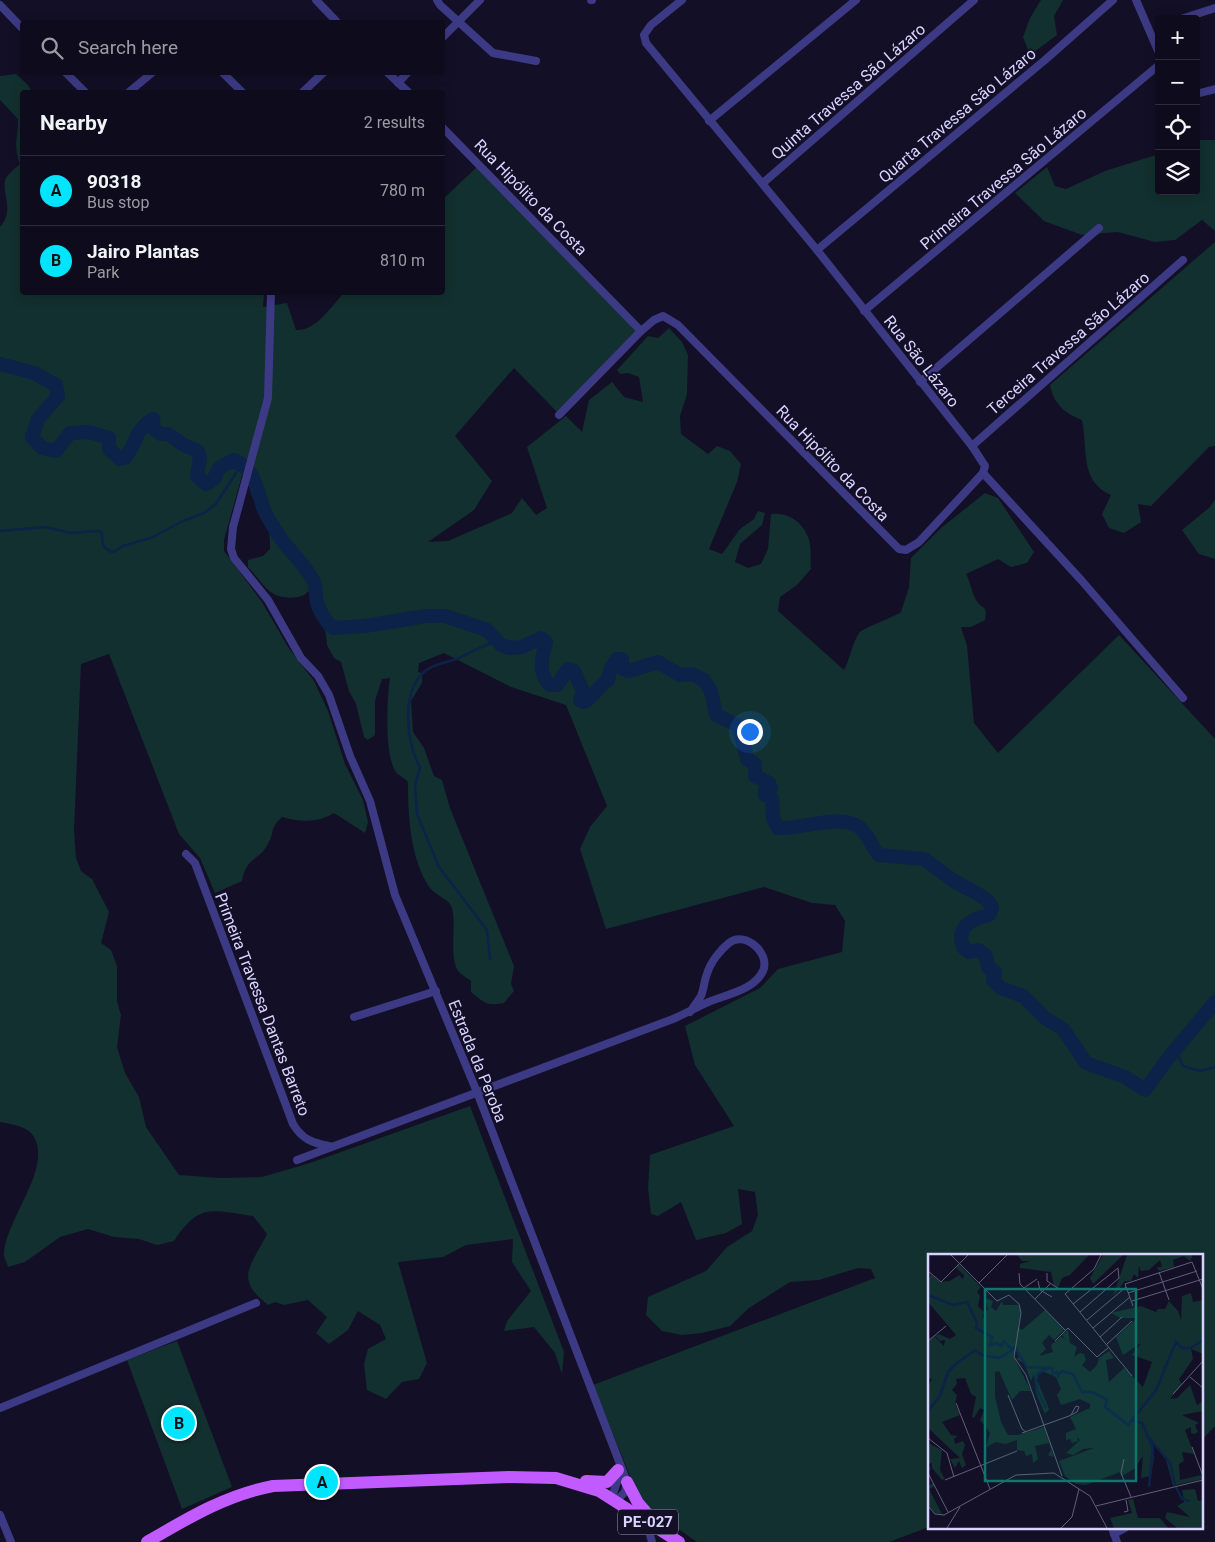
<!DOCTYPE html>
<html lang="en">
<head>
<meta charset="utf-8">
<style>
	:root { --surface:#0e0b1c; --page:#1c1929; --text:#f1f3f6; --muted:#9b9ba3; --line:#2e2b3b; --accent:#00e5ff }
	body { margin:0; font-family:Roboto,sans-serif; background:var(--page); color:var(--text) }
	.controls { position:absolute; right:15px; top:15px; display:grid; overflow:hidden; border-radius:5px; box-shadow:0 2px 12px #0003 }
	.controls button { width:45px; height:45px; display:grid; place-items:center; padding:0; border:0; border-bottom:1px solid var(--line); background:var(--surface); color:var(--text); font:25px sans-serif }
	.you { position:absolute; left:749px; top:731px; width:18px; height:18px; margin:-12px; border:4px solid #fff; border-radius:50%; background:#1a73e8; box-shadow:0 0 0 8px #1a73e833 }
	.badge { display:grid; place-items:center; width:32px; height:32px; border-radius:50%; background:var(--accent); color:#111; font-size:16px; font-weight:700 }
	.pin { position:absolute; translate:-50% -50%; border:2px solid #fff; box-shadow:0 1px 5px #0006 }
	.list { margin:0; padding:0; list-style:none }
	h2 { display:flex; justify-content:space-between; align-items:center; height:65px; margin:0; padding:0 20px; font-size:21px }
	h2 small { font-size:16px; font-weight:400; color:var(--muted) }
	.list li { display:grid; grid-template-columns:32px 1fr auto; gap:15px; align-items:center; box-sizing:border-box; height:70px; padding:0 20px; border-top:1px solid var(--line) }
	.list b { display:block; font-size:19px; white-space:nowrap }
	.list p { margin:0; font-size:16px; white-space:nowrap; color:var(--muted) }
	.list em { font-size:16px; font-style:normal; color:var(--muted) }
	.icon { flex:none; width:28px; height:28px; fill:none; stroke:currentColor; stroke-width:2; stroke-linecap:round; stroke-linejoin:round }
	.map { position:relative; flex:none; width:1215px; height:1542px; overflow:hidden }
	.search { position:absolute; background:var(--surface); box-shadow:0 2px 12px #0003; left:20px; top:20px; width:425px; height:55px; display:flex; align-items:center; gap:12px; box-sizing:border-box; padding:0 18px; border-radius:5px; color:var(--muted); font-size:19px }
	.panel { position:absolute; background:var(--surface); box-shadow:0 2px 12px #0003; left:20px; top:90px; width:425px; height:205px; border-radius:5px }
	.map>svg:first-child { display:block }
	.green { fill:#12302f }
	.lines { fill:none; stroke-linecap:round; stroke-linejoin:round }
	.stream { stroke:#0c2248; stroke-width:2.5 }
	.river { stroke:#0c2248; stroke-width:14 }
	.street { stroke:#3d3a85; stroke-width:8 }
	.primary { stroke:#c25bff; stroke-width:12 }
	.labels { text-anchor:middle; stroke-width:4; stroke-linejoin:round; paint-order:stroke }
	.shield { fill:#130f26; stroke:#9e99be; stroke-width:1 }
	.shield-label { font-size:15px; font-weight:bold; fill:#d9d4ff }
	.street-label { font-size:16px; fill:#d9d4ff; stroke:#130f26 }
	.inset-river { fill:none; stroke:#0c2248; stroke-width:2.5 }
	.inset-road { fill:none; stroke:#625e7d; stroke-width:1 }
	.view { fill:#0f766e; fill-opacity:0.15; stroke:#0f766e; stroke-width:2.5 }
	.inset-edge { fill:none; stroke:#d9d4ff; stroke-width:2.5 }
</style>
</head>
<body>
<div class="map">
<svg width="1215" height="1542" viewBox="0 0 1215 1542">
	<rect width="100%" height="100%" fill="#130f26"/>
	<!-- green -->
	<g class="green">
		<path d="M1041 0H1063L1054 16 1057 35 1030 55 1023 37 1030 18Z"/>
		<path d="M16 74 28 85 32 92H22V292L264 293 263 307 287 303 296 330C317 331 331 306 344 293L442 292 443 199 478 166 637 332 557 412 514 368 455 436 492 481 474 510 428 542 448 541 512 513 522 498 536 515 547 508 527 447 566 416 582 432 589 400 612 382 624 397 643 402 639 377 628 373 620 374 617 370 648 336 658 338 669 328 682 342 688 355 687 394 680 416 681 434 708 454 717 446 730 451 741 464 737 482 709 549 722 554 740 529 754 519 758 511 765 513 762 525 740 544 735 562 748 568 761 564 768 549 771 514C787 512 802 521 808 537 812 546 810 560 811 569L797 585 780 597 778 611 844 670C850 659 852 644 859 633 863 628 892 618 901 612L909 587 911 558 941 528 985 493 998 498 1034 552 1027 563 1011 567 998 559 966 574C970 581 972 593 976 600 982 610 988 604 985 620L971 627H961L967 646 974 723 998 753 1119 635 1215 739V1426L1201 1441V1256H929V1527L889 1542H697L648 1508 635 1488 593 1385 875 1278 871 1269 858 1268 819 1280 790 1282 749 1308 730 1326 702 1333 682 1335 662 1331 646 1315 648 1297 706 1271 727 1247 752 1231 758 1215 755 1192 738 1189 742 1224 726 1233 696 1240 681 1202 658 1216 651 1214 648 1188 650 1155 734 1126 695 1065 685 1026 760 988 778 969 842 952 845 921 835 905 812 903 764 887 606 929 580 849 590 827 607 806 566 705 511 687 444 653 419 663 418 672 422 673V683L411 701 413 732 424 748 434 776 442 780 450 808 514 966 511 984 514 991 504 1003C487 1006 484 1003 471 992V981C467 978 462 975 459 972 448 958 457 926 452 908 449 898 437 897 430 888 410 859 408 816 408 782 405 778 399 776 396 772 384 756 387 697 390 678L382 679 375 701V735L368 740 364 737 356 704 349 691 341 662 334 658 327 645 326 634 312 593 309 591C302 600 281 599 272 593 263 587 256 575 248 567V560L263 556 270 549C270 541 270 532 267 525 261 504 241 495 254 471L246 461 224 540V551L262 602 288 647 314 681 328 711 345 764 363 800 368 822 365 833 334 813C318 823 300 822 282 817 269 829 275 832 268 844 259 861 246 857 242 881L215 893 200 858 179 834 109 654 81 664 74 830 76 858 81 871 92 879 109 912 101 943 111 950 117 966V1001L121 1015 117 1047 125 1073 139 1097 146 1127 179 1175 220 1178 262 1177 310 1163 470 1106 564 1352 562 1374 555 1353 534 1327 504 1331 507 1321 531 1291 512 1262 513 1239 466 1245 443 1257 398 1262 427 1363 419 1379 402 1382 386 1399 367 1390 364 1364 368 1349 386 1339 380 1325 358 1311 348 1330 329 1344 316 1333 327 1317 308 1300 284 1305 275 1302 268 1305C233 1278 252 1265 267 1234L253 1216C211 1210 199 1203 174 1241L157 1245 139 1239 114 1237 88 1229 60 1237 25 1262 8 1267C7 1262 3 1257 4 1252 7 1218 52 1168 34 1137 28 1126 11 1124 0 1122V227C16 208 0 194 6 178 9 173 15 168 20 164 13 146 18 138 18 119L0 100V76Z"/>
		<path d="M1199 140H1215V231L1202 220 1175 240 1155 242 1118 232 1082 235 1044 221 1015 193 1047 167 1055 186 1066 189 1105 171 1159 154V191H1196V141Z"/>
		<path d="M1215 242V446L1209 447 1151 506 1138 504 1141 522 1124 533 1109 528 1102 514 1111 495C1079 481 1088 449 1082 420 1064 413 1054 404 1050 385Z"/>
		<path d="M1215 499V559L1199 554 1182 530 1210 507Z"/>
		<path d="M177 1341 232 1487 182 1509 127 1360Z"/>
	</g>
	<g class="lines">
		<!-- stream -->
		<g class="stream">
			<path d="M0 531 45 527 71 533 99 531 102 533C102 543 102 549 113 552L123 546 153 537 183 521 204 513 216 504 241 465"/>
			<path d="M490 959 487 930 439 867 417 814 415 786 420 767C406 744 401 692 424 672 434 663 447 663 459 658 472 651 484 646 497 640"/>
			<path d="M1175 1049 1183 1066 1200 1071 1215 1067"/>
		</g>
		<!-- river -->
		<path class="river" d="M0 364 34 373 56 385 58 396 38 419 32 437 42 448 56 451 70 433 89 432 109 438V449L120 459 125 458C137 443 134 431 153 419L154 429 161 434H168L184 445 198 451 200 458 197 476 206 484 214 479 219 468 234 460C254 469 256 486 262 504 264 513 271 523 276 531 286 549 303 561 313 580 317 587 315 595 317 603 320 612 326 622 333 628L365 626 426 616H445L487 630 501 645 510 648 522 647 541 638 546 642C542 658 537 672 550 685H557L568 669 574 671 583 691 580 700 584 702C594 697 598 686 608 680L610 670 617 659H622L623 669 629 671 658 662 680 675 692 674 704 680 711 691 716 715 739 726 747 759 755 764V776L769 783 771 788 765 790V795L772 799 773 818 778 828C798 830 841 813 859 827 869 834 871 847 879 855L924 859 954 881 978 894 988 901 992 908 989 915C971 919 956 927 963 947L969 952 979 950 986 956 988 967 995 972 993 980 1001 988 1023 996 1045 1018 1063 1029 1086 1063 1125 1077 1145 1090 1169 1057 1215 1002"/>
		<!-- street -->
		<g class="street">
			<path d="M316 0 337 22"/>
			<path d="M437 0 440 5 493 53 536 61"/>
			<path d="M591 0H592"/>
			<path d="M682 0 651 25 644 35 646 43 817 250 972 446 985 466 983 473 1082 581 1183 698"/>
			<path d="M1136 0 1159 53"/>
			<path d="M0 5 22 28"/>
			<path d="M1181 19 1215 8"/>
			<path d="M442 38 480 0"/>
			<path d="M65 72 85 92"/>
			<path d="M222 72 242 92"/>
			<path d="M387 72 408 92"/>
			<path d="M398 83 408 72"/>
			<path d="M129 92 153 72"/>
			<path d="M303 92 324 72"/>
			<path d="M1196 94 1215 89"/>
			<path d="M709 121 856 0"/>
			<path d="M442 127 641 331"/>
			<path d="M763 183 974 0"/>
			<path d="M817 250 1045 60 1113 0"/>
			<path d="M271 292 268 398 233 527 231 549 234 558 268 600 301 658 318 676 329 695 350 756 370 801 395 895 477 1092 627 1482 625 1492 617 1500"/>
			<path d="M864 311 1159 65"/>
			<path d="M920 382 1099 228"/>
			<path d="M559 415 641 331 654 320 663 316 678 325 899 549 906 550 919 542 983 473"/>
			<path d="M972 446 1183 260"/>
			<path d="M186 854 195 863 293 1124C302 1139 312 1143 329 1146"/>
			<path d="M354 1017 436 991"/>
			<path d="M297 1160 673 1019C684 1014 694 1009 704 1004 722 995 753 992 763 971 771 953 744 930 729 943 720 950 710 963 707 974 704 981 704 989 701 996 698 1001 693 1007 690 1012"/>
			<path d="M0 1408 256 1303"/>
			<path d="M612 1497 617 1482 618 1470"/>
			<path d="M0 1515 11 1542"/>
			<path d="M646 1520 652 1542"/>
			<path d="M1112 1528 1117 1542"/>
			<path d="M1114 1534 1125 1528"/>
		</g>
		<!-- primary -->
		<g class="primary">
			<path d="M586 1481 607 1482 618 1470"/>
			<path d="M627 1482 638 1503 651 1518"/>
			<path d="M147 1542C188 1518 226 1495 273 1486L509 1477 556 1478 599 1491 679 1542"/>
		</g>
	</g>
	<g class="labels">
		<!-- shield labels -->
		<rect class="shield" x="618" y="1509.5" width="60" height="25" rx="4"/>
		<g class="shield-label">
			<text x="648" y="1527">PE-027</text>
		</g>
		<!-- street labels -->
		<g class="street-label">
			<text transform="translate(848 91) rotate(-41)" y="6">Quinta Travessa São Lázaro</text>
			<text transform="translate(957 115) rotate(-40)" y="6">Quarta Travessa São Lázaro</text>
			<text transform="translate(1003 178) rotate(-40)" y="6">Primeira Travessa São Lázaro</text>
			<text transform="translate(531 197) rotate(46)" y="6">Rua Hipólito da Costa</text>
			<text transform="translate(1068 343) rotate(-41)" y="6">Terceira Travessa São Lázaro</text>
			<text transform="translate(922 361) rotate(52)" y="6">Rua São Lázaro</text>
			<text transform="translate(833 463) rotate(46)" y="6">Rua Hipólito da Costa</text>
			<text transform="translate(263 1004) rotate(69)" y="6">Primeira Travessa Dantas Barreto</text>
			<text transform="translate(478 1061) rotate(68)" y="6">Estrada da Peroba</text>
		</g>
	</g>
	<!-- overview -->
	<g transform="translate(928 1254)">
		<rect width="275" height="275" fill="#130f26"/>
		<path d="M89 1H161L142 21 134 24 130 34 126 32 123 18 92 14V10L102 7H94ZM175 1H195L165 30 162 24ZM199 1H264V3L262 7 256 2 245 6 246 13 231 17 229 13H234L232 6 221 16 213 17 211 12 210 24 206 20 203 27H197L185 42ZM31 10 53 33 49 38 52 42 50 52 56 58 54 65 60 55 57 44 65 47 63 53 68 57 74 47 75 51H90L93 57 90 73 94 76 117 56 136 76 126 86 121 81 114 89 118 95 111 102 125 98 123 91 133 83 137 85 134 81 140 76 142 89 149 93 146 103 152 99 156 100 158 106 154 111 162 118 169 111 171 104 181 97 186 104 178 106 181 128 196 114 215 133 224 108 204 101 213 89 195 101 188 83 209 64H192L183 59 213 52 228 58 230 55H237L241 47 250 57 253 66 254 42 263 39 265 48 275 46V104V100L263 95 265 105 251 125 254 130 242 145 249 144 262 131 269 151 275 147V157L254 161 271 169 267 171 270 178 266 180 263 179V173L257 176 266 200 254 198 256 207 251 210 252 226 273 221 275 225 245 232 237 202 224 187 226 204 223 222 213 224 215 202 206 215 194 222 192 218 158 231 148 230 137 222 131 207 166 194 155 195 145 201 138 199 152 186 149 183 150 187 144 189 142 185 138 186V179L148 175 142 163 162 154V150L152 145 133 151 129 141 133 135 128 123 112 116 109 126 121 155 117 160 108 139 106 120 103 127 96 109 88 105 91 103 88 96 85 102 103 137H92L84 146 71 117 67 118V142L73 168 80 181H90L116 173 126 203 120 201 123 196 121 189 107 192 110 205 105 209 104 200 98 202 96 197 89 196V186L77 190 68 188 58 193 62 179 52 166 56 156 52 154 46 164 44 163 48 143 43 140 37 124 28 125 29 130 24 136 29 141 27 150 32 161 14 168 23 181 30 182 26 185 27 190 35 187 37 191 34 200 38 211 34 214 31 207 27 214 22 205 32 204 0 174V132L4 125 0 124V87L6 82 16 92 17 86 12 87 7 82 11 80 22 85 28 81 0 48V26L3 20 12 28 22 27 31 21 35 25 36 21 28 14ZM0 189 14 196 12 216 17 225 14 226 4 214V209L0 210 3 215 0 217ZM5 229 7 232 1 235 14 260 7 259 0 251V232ZM267 235 270 247 275 246V274H249L237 264 239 258 262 263 249 252 256 248 254 236ZM205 245 210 264H232L240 274H186L182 264 204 259 200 246Z" fill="#12302f"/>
		<path class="inset-river" d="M0 41 25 51 39 48 49 69 48 74 64 83 62 91 68 89 73 92 76 87 83 95 87 93 99 113 124 114 125 120 129 118 130 122 134 117 145 120 154 138H164L179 146 177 153 200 171 228 136 248 88 254 94H263L275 86M118 154 109 136 108 125 110 119 119 115M0 157 12 142 20 118 28 110 47 96 54 101 71 104 86 95M203 166 214 169 225 194 221 233M222 185 242 209 247 231M248 233 254 245 262 247"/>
		<path class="inset-road" d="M23 1 69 47 81 41 91 50 93 59 86 103 98 121 134 222M173 1 166 15 137 40 204 122M0 17 13 28 40 1M231 18 241 46M91 19 92 30 137 76M119 19V27L131 35M110 27 112 36 124 43M51 29 79 1M96 34 109 25M200 39 269 17M107 45 122 30M204 47 275 25M145 50 190 14 191 24 152 58M205 52 197 30 264 8 275 35M159 66 198 33M165 74 202 43M172 83 194 63M0 87 18 72M127 87 140 74 169 103 180 94M178 91 204 67M262 123 275 134M245 140 275 107M80 141 94 175 98 178M28 149 62 235M94 179 141 162 149 158 151 153 148 152 143 161M0 184 19 199 26 223M264 193 275 222M196 205 193 219 203 243M0 219 20 258M17 226 89 197M0 252 7 260 16 261 88 221 126 219 162 242 179 274M168 252 275 226M196 258 200 257 198 246M19 274 32 253M133 274 144 263 151 235"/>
		<path class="view" d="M57 35H208V227H57Z"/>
		<rect width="275" height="275" class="inset-edge"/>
	</g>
</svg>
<div class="controls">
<button>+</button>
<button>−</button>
<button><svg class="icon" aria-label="locate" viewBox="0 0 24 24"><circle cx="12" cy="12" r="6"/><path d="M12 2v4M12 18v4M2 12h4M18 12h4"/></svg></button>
<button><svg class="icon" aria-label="layers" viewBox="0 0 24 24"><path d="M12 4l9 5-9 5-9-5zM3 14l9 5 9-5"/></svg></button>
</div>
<div class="you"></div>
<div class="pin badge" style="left:322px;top:1482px">A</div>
<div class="pin badge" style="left:179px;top:1423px">B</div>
<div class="search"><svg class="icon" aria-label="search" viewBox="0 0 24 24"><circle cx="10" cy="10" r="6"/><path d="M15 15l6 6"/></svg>Search here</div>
<section class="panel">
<h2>Nearby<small>2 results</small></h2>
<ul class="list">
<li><span class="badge">A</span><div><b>90318</b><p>Bus stop</p></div><em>780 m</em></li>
<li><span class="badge">B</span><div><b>Jairo Plantas</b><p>Park</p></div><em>810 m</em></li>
</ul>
</section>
</div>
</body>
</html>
